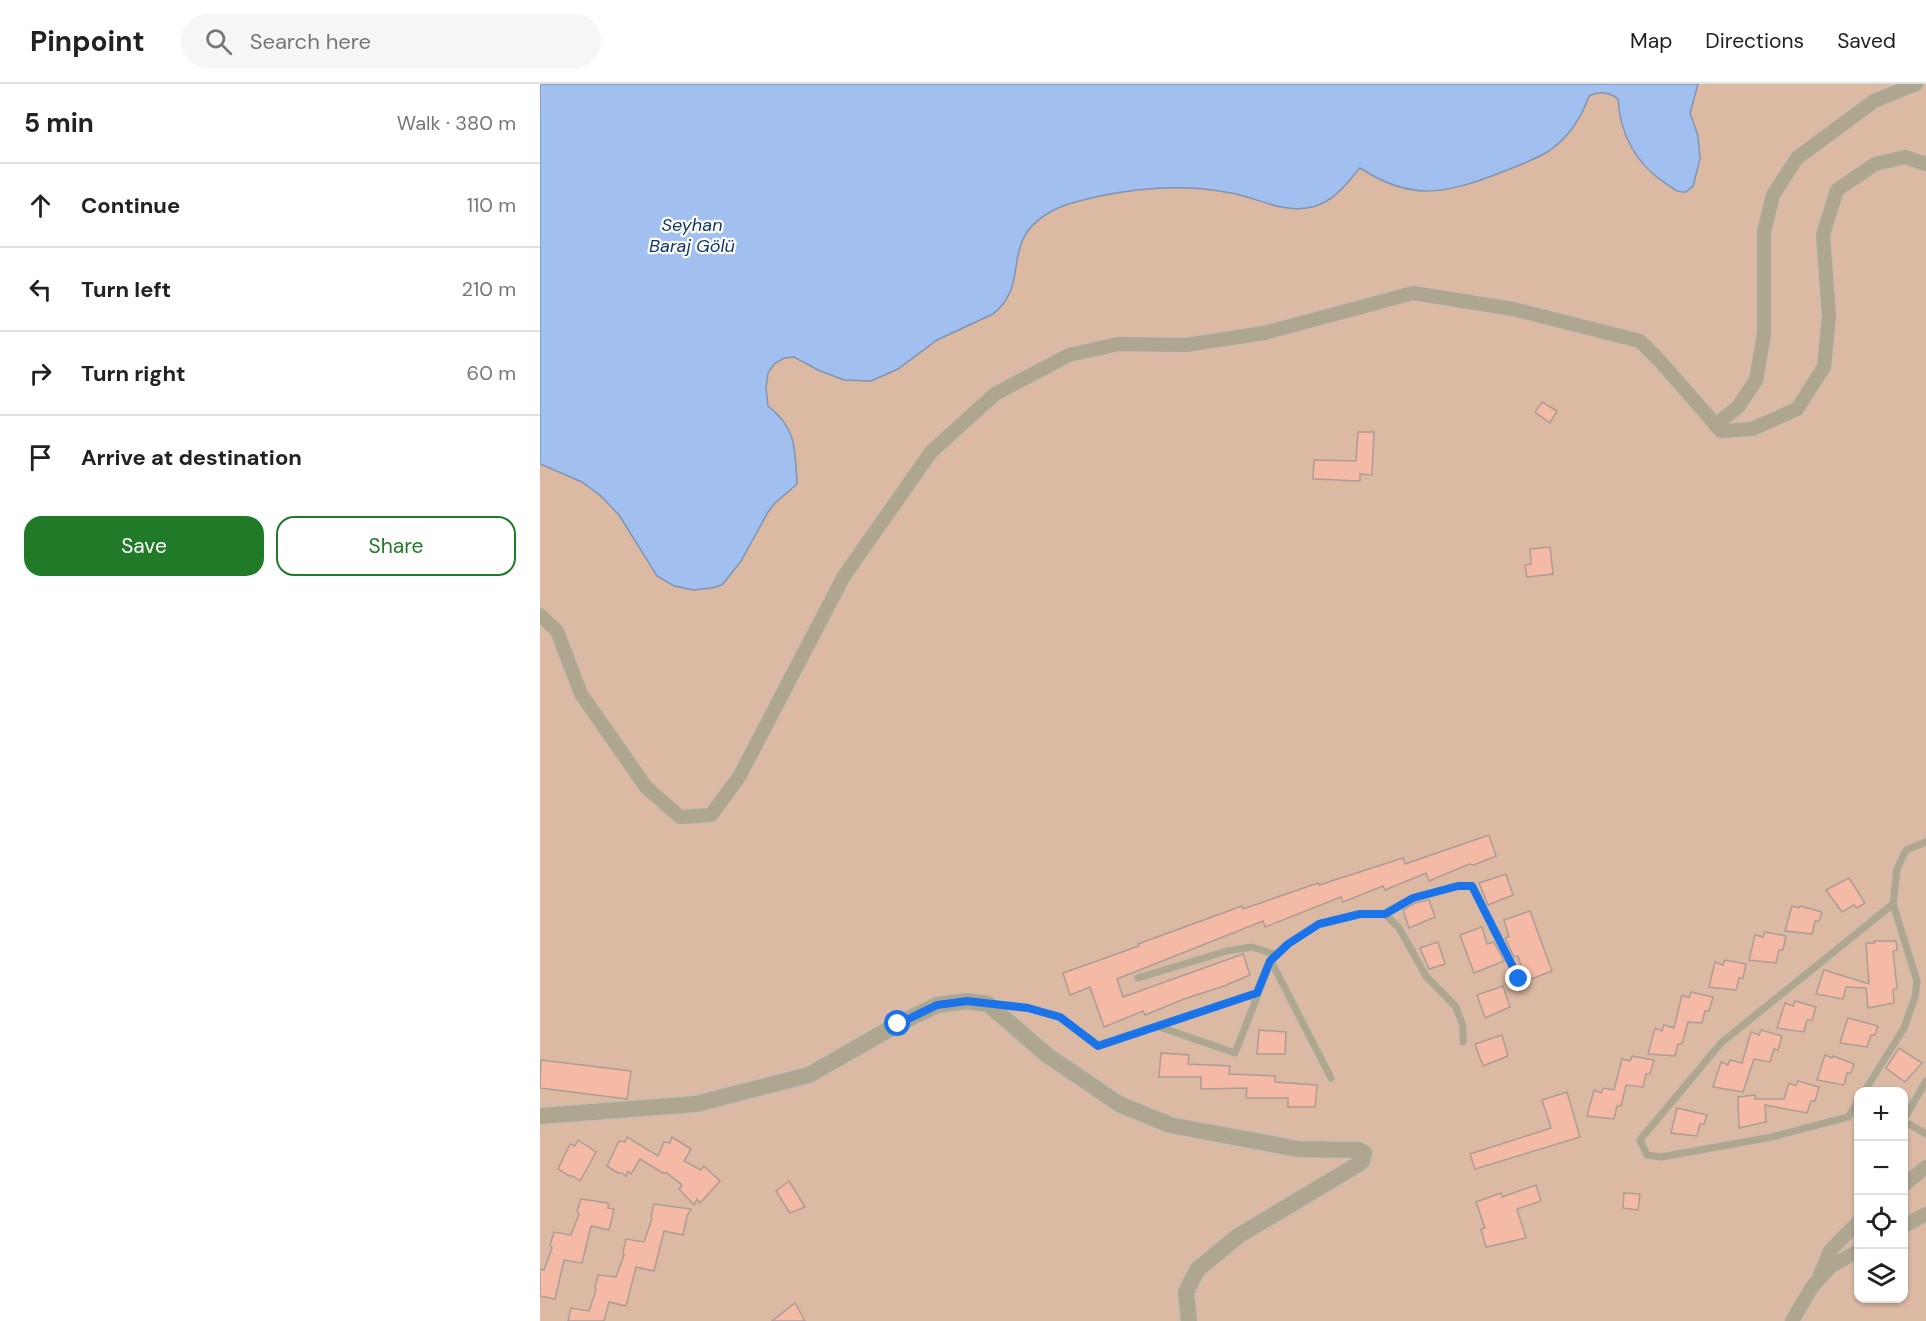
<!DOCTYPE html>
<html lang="en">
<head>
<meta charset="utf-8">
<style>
	:root { --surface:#fff; --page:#f6f6f6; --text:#222; --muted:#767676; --line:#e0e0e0; --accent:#207a28 }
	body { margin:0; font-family:"DM Sans",sans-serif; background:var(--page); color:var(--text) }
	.controls { position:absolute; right:18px; bottom:18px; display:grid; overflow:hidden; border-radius:12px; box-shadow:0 2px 4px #0004 }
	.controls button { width:54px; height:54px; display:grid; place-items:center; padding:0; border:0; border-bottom:2px solid var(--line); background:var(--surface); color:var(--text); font:30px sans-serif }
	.stop { position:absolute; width:18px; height:18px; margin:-14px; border:4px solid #1a73e8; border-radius:50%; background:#fff }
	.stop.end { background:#1a73e8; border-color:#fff; box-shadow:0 2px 6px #0008 }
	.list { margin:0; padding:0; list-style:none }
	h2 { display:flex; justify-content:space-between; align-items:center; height:78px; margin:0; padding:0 24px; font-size:26px }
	h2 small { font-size:20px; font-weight:400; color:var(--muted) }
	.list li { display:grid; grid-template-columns:39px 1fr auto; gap:18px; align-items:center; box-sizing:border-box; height:84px; padding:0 24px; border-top:2px solid var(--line) }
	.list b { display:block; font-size:22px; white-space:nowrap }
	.list em { font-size:20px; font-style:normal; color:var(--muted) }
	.actions { display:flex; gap:12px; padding:18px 24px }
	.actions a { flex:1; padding:14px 0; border:2px solid var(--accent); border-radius:18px; text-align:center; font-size:21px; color:var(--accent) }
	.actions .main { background:var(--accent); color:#fff }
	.icon { flex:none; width:33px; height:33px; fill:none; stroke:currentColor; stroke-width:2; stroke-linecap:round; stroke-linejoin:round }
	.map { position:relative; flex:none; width:1386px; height:1237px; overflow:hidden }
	header { display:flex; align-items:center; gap:36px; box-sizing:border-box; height:84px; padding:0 30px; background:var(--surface); border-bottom:2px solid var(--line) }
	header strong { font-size:28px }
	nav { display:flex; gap:33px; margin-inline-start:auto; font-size:21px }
	.search { width:420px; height:54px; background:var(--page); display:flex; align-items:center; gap:15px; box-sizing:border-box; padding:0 21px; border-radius:33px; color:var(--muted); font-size:22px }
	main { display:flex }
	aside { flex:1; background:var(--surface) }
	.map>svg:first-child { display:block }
	.green { fill:#dcb9a3; fill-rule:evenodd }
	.water { fill:#a2c0ef; stroke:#8094b3; stroke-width:1.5 }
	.building { fill:#f5baa6; stroke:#ad9c96; stroke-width:1.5 }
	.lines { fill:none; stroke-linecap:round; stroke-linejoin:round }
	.service-casing { stroke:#cabcb3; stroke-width:9 }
	.minor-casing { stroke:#cabcb3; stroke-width:16 }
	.tertiary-casing { stroke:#cabcb3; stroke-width:19 }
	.service { stroke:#afa690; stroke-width:7 }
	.minor { stroke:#afa690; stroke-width:14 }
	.tertiary { stroke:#afa690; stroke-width:16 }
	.route { stroke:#1a73e8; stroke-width:8 }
	.labels { text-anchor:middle; stroke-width:4.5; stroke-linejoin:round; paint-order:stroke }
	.water-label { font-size:18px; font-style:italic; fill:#11356b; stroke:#fff }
</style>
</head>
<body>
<header>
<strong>Pinpoint</strong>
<div class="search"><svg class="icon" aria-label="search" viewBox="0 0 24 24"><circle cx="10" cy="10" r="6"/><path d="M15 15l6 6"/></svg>Search here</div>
<nav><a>Map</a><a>Directions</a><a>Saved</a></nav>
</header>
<main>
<aside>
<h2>5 min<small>Walk · 380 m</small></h2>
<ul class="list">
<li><svg class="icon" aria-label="ahead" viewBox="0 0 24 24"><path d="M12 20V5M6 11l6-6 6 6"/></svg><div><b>Continue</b></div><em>110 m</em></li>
<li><svg class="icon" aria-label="left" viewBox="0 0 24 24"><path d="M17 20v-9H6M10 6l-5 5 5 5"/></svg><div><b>Turn left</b></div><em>210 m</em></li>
<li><svg class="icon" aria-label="right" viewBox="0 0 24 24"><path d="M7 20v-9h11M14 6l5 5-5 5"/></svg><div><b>Turn right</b></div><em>60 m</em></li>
<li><svg class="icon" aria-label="arrive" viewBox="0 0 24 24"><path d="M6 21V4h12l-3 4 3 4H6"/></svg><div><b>Arrive at destination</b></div></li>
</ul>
<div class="actions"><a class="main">Save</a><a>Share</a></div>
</aside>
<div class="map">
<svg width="1386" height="1237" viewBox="0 0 1386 1237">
	<rect width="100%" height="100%" fill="#f0e0d6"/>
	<!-- green -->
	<path class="green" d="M0 0H1386V1237H0ZM1318 1008H1364V1214H1318Z"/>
	<!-- water -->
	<path class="water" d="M0 0H1158L1150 29 1158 52 1160 75 1153 102 1146 108C1137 109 1133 104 1125 99 1096 80 1080 50 1078 15 1069 8 1059 7 1049 12 1041 35 1029 53 1009 67 992 77 975 83 957 90 905 110 870 117 820 84 805 101 795 117 772 123 743 130 719 114 691 109 647 100 604 103 560 112 545 116 530 118 516 125 455 155 494 197 453 230L397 256 358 285 331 297 304 296 278 286 254 273 244 274 234 280 228 289 226 304 228 322C257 344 255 367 257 400L235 419 228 428 201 477 182 501 172 504 153 506 134 502 117 492 79 431 61 412 42 398 0 380Z"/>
	<!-- building -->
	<g class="building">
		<path d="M1002 318 1017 327 1010 339 995 328Z"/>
		<path d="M818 348H834L832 391 820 390V397L773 395 774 376 816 377Z"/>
		<path d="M1010 463 1013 490 987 493 985 481 991 480 990 465Z"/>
		<path d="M949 751 956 772 934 781 929 780 889 797 886 789 845 806 843 802 803 818 801 813 725 843 723 837 577 895 583 913 703 870 710 891 684 902 644 915 605 931 603 927 564 943 550 903 530 911 523 889 599 862 598 860 702 822 703 825 778 799 779 801 863 774 865 780Z"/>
		<path d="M966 790 973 811 948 821 939 799Z"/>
		<path d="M1309 794 1325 819 1317 824 1314 821 1302 828 1286 806Z"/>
		<path d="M889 816 895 833 869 844 863 826 875 819Z"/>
		<path d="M1252 822 1259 824 1260 822 1282 828 1279 837H1275L1272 850 1245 847Z"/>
		<path d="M990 827 1012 887 986 897 978 872 974 873 965 854 969 853 964 836Z"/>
		<path d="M942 843 947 860 954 858 964 877 934 889 920 851Z"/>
		<path d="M1225 848 1246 852 1243 866H1239L1236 879 1209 876 1215 851 1223 853Z"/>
		<path d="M1334 857H1356L1357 866 1353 867 1357 904 1353 906 1354 919 1328 924 1326 904 1306 903 1303 915 1276 910 1284 886 1329 900 1326 859H1334Z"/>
		<path d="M898 858 905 880 889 885 880 864Z"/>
		<path d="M1185 876 1206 880 1203 894H1199L1196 906 1169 903 1175 878 1183 881Z"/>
		<path d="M963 902 970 923 945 934 937 911Z"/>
		<path d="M1151 908 1173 913 1169 927H1165L1162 939 1148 938 1142 960H1138L1135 972 1108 970 1115 944 1122 947 1124 941 1134 944 1142 911 1149 914Z"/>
		<path d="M1255 917 1276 923 1272 936H1267L1264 948 1237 944 1245 919 1253 922Z"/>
		<path d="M1308 934 1338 942 1335 951H1331L1327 963 1300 959Z"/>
		<path d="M719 946 746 948 745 970H717Z"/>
		<path d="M1221 946 1242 952 1238 966 1234 965 1230 978 1214 975 1203 1008 1173 1003 1181 978 1188 981 1190 976 1202 979 1211 948 1219 951Z"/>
		<path d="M962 951 968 972 943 982 935 960Z"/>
		<path d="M1359 964 1382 979 1365 998 1346 984Z"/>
		<path d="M621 969 649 971 648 980 690 982 689 990 735 992V998L777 1001 775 1023H748V1014H706L707 1004 661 1005V993H619Z"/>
		<path d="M1285 971 1292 974 1293 972 1314 980 1311 989H1307L1304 1001 1277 996Z"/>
		<path d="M1092 972 1114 976 1110 990H1106L1103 1003 1086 1001 1081 1022H1077L1074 1035 1047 1032 1054 1006 1061 1009 1063 1004 1074 1006 1082 975 1090 977Z"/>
		<path d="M1 976 91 987 87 1015 0 1004Z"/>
		<path d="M1258 997 1279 1003 1275 1017H1271L1267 1029 1225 1021 1226 1038 1199 1044 1198 1013 1215 1011V1015H1244L1249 999 1256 1002Z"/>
		<path d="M1027 1008 1040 1053 935 1085 930 1070 1011 1044 1002 1016Z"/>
		<path d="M1137 1024 1167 1031 1164 1040H1160L1157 1052 1131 1049Z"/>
		<path d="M87 1053 118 1072 124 1058 130 1059 132 1053 151 1065 144 1077 161 1086 164 1082 180 1097 160 1119 157 1115 154 1121 139 1105 142 1101 127 1089H123L100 1075 91 1090 88 1087 86 1092 82 1089H78L67 1082 79 1057 85 1058Z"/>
		<path d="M38 1056 56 1068 40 1097 33 1092H29L18 1085 30 1060 35 1062Z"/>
		<path d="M249 1097 265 1123 250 1129 236 1107Z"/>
		<path d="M996 1101 1001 1117 977 1125 986 1154 946 1163 941 1145 945 1144 936 1118 961 1109 962 1113Z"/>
		<path d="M1084 1109 1100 1110 1098 1126 1083 1124Z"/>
		<path d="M41 1115 68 1119V1124L74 1125 69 1146 51 1142 42 1179 24 1176 15 1215 0 1212V1185L4 1186 12 1164 10 1161 14 1148 31 1151 39 1130 37 1127Z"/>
		<path d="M114 1120 151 1125 147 1132 143 1151 124 1147 114 1187 96 1183 86 1222 69 1218 64 1237H28L31 1224 49 1227 56 1206 55 1203 58 1191 76 1193 84 1171 83 1168 86 1155 104 1158 112 1135 111 1132Z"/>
		<path d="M255 1219 265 1237H232Z"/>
	</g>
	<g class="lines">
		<defs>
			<g id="service">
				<path d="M845 830 859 844 886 892 916 923 923 942V958"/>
				<path d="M731 877 791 994"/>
				<path d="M598 894 687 867 712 863 737 871"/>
				<path d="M454 920 488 924 520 933 558 961 717 909"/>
				<path d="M617 942 695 969 731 877 748 860 779 840 820 830H845L873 814 917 802H932L979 895"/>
				<path d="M1324 1008 1364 944 1375 913 1377 897 1353 820 1357 785 1366 766 1386 758"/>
				<path d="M1318 1017 1308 1033 1232 1053 1121 1073 1107 1071 1100 1056 1181 959 1353 820"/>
				<path d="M1364 1035 1386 997"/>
				<path d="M1364 1037 1386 1050"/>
			</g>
			<g id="minor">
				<path d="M1175 341 1198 323 1216 296 1224 250V148L1233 111 1257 74 1334 17 1376 0"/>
				<path d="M0 531 17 547 41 610 106 703 140 733 171 731 199 693 304 492 391 368 455 310 529 271 578 260 646 261 724 249 873 209 973 225 1100 257 1120 277 1181 347 1212 345 1257 325 1284 283 1289 232 1283 151 1297 106 1335 80 1365 73 1386 80"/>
				<path d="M1364 1101 1386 1083"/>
				<path d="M1364 1142 1386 1130"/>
				<path d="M1280 1191 1290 1167 1318 1138"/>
				<path d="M1252 1237 1272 1203 1291 1182 1318 1167"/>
			</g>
			<path id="tertiary" d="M0 1032 156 1020 269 991 358 940 397 921 427 917 448 920 507 971 579 1020 630 1041 758 1065 819 1066 824 1069 822 1077 817 1081 698 1152 657 1186 646 1208 649 1237"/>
		</defs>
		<!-- service casing -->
		<use href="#service" class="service-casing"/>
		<!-- minor casing -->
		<use href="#minor" class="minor-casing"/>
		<!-- tertiary casing -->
		<use href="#tertiary" class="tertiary-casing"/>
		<!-- service -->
		<use href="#service" class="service"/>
		<!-- minor -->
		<use href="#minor" class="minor"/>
		<!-- tertiary -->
		<use href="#tertiary" class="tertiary"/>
	</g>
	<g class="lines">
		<!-- route -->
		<path class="route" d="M358 940 397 921 427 917 488 924 520 933 558 962 717 909 730 877 748 860 779 840 820 830H845L873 814 918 802H932L979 895"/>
	</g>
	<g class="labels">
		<!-- water labels -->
		<g class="water-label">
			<text x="152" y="147">Seyhan<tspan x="152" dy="21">Baraj Gölü</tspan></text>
		</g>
	</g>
</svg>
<div class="controls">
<button>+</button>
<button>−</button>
<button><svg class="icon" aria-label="locate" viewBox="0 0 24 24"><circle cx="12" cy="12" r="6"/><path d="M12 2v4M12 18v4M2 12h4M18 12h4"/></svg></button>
<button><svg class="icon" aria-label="layers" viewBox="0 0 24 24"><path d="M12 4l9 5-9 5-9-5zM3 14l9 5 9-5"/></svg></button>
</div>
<div class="stop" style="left:358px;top:940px"></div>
<div class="stop end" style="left:979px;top:895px"></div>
</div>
</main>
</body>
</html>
